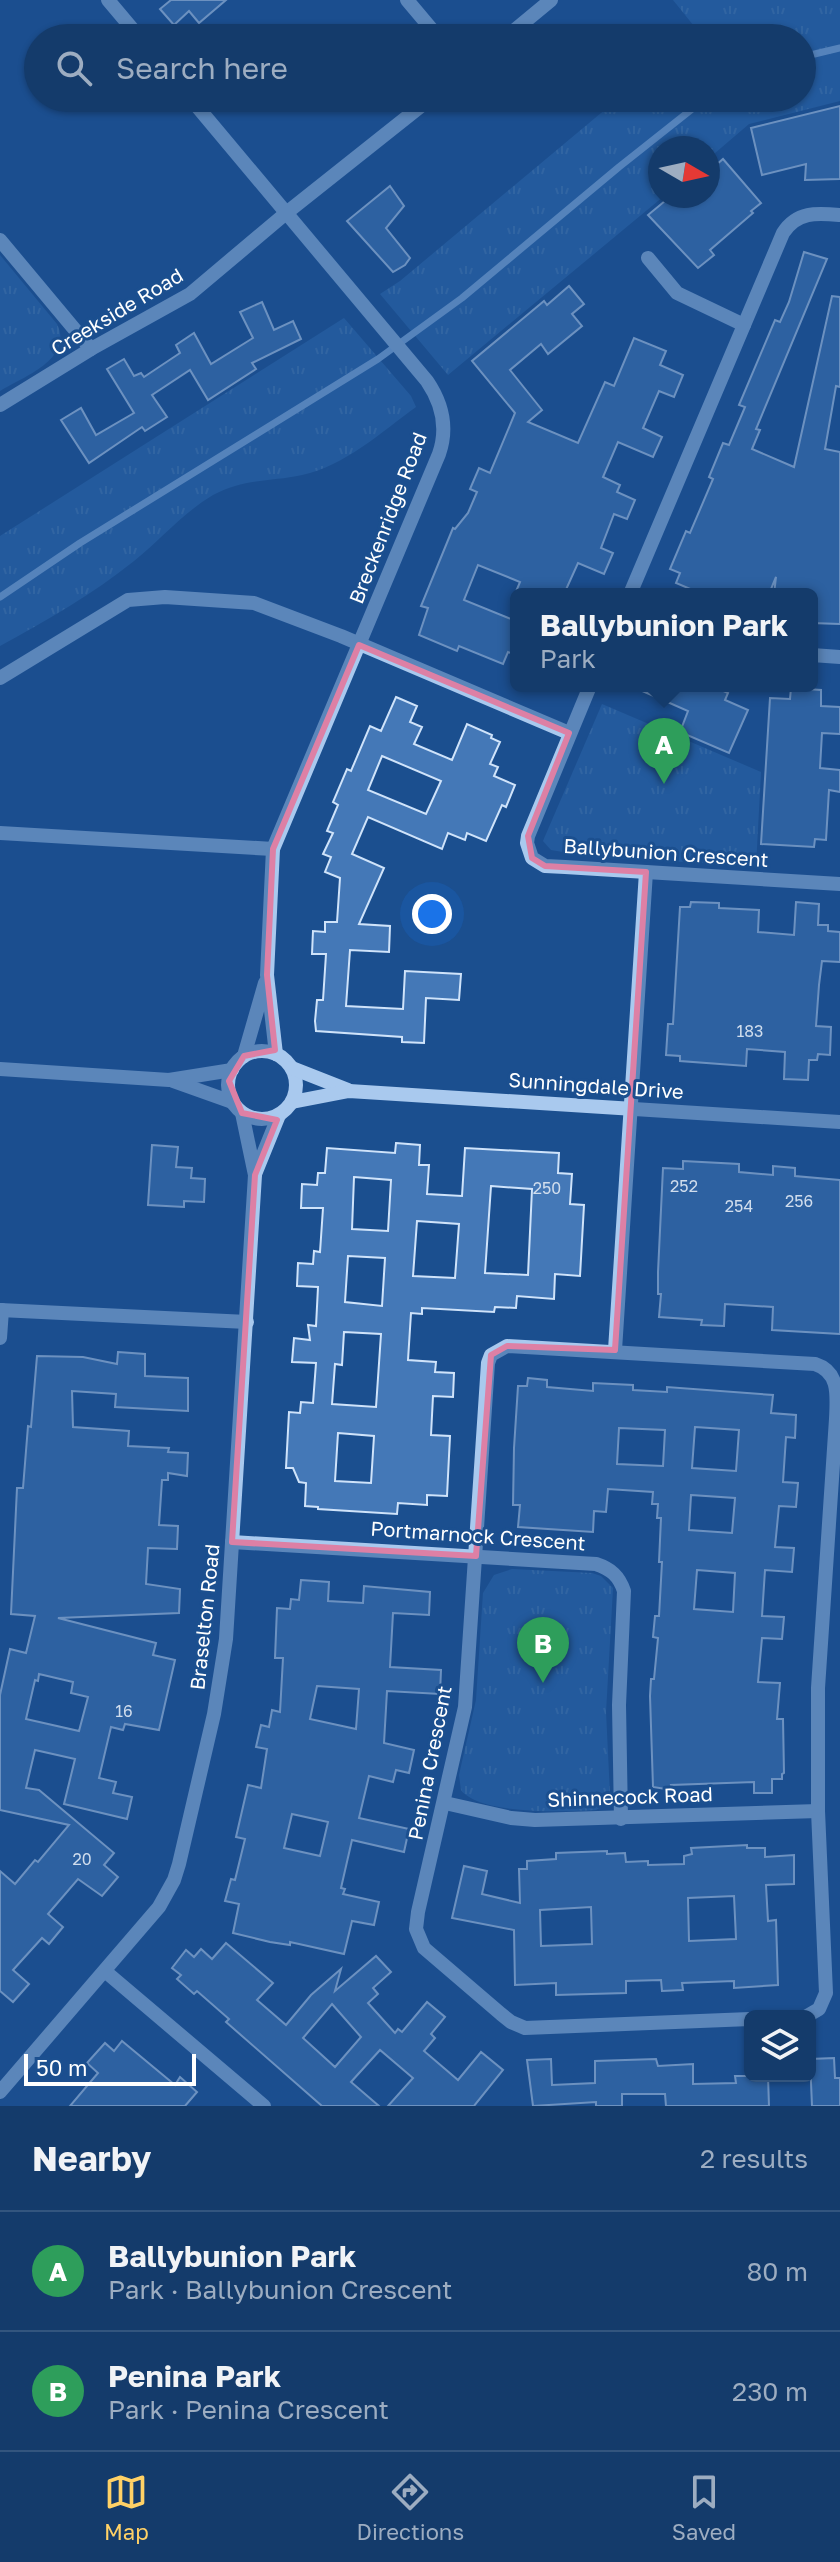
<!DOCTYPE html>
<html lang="en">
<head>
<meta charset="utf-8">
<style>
	:root { --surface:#143b6b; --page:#1d4271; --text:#f1f3f6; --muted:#9dadc1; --line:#33557e; --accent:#ffd166 }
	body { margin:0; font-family:"Golos Text",sans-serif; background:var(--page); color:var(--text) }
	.controls { position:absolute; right:24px; bottom:24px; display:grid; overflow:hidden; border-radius:12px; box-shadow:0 2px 6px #0004 }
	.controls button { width:72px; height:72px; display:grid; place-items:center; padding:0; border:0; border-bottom:2px solid var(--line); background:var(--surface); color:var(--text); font:40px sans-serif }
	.compass { position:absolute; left:648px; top:136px; width:72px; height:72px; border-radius:50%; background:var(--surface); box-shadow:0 2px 6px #0004; rotate:99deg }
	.scale { position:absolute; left:24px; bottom:20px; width:172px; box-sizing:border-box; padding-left:8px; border:4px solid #fff; border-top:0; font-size:22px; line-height:28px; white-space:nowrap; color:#fff; -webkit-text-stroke:6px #1b4f8f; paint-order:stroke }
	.you { position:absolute; left:432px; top:914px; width:28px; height:28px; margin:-20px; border:6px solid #fff; border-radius:50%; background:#1a73e8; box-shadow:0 0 0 12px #1a73e833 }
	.badge { display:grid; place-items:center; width:52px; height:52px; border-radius:50%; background:var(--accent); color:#fff; font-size:26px; font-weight:700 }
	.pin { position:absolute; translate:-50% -66px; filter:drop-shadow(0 2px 4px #0008) }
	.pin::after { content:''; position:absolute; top:42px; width:28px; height:24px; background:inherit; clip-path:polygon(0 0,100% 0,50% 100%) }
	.popup { position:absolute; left:510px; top:588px; width:308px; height:104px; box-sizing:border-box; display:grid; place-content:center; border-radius:12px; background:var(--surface); filter:drop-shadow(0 2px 6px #0005); font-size:26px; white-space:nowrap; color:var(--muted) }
	.popup b { font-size:30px; color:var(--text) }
	.popup::after { content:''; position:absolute; left:50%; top:100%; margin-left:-16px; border:16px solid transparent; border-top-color:var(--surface) }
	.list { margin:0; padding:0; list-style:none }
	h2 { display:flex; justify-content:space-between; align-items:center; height:104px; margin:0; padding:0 32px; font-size:34px }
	h2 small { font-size:26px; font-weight:400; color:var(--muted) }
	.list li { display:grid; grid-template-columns:52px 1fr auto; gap:24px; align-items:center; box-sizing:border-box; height:120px; padding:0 32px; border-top:2px solid var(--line) }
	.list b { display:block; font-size:30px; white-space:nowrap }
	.list p { margin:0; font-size:26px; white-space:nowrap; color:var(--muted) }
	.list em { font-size:26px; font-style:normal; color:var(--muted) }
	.icon { flex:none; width:44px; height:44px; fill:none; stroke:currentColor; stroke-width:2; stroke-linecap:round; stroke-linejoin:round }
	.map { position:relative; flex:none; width:840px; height:2106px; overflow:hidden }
	.search { position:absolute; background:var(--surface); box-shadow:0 2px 6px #0004; left:24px; right:24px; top:24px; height:88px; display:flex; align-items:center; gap:20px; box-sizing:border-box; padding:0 28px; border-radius:44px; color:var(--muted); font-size:30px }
	.sheet { height:344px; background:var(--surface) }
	nav { display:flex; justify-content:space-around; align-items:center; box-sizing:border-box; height:112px; border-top:2px solid var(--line); background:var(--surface); font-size:22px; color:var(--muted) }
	nav a { display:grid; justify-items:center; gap:4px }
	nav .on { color:var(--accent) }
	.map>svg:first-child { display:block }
	.grass { fill:url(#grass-tufts) }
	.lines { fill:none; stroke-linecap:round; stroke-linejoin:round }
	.stream { stroke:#9cc4f0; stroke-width:7 }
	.building { fill:#4478b7; stroke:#cfe3fa; stroke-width:2; fill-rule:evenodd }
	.minor { stroke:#a9c9ee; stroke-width:14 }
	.marked { fill:none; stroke:#dd80a5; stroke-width:6; stroke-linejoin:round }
	.labels { text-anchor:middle; stroke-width:6; stroke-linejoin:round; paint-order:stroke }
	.number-label { font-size:16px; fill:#d0dded }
	.street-label { font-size:20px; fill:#fff; stroke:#1b4f8f }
</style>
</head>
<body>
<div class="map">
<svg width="840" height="2106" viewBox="0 0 840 2106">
	<defs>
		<pattern id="grass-tufts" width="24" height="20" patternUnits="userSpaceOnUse" patternTransform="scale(2)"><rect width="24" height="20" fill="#2e69ad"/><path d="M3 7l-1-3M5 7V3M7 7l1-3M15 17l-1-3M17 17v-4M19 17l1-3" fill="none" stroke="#4d80b9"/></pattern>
	</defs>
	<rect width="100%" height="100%" fill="#1b4f8f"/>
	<!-- grass -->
	<g class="grass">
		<path d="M673 0H840V101L749 124 708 159V148H660V196H664L448 375 380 294 400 281 619 98H802V38H690L698 31Z"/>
		<path d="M0 255 57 324C74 359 23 377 0 391Z"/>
		<path d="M344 318 411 396 416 407C381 432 345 466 302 475 270 482 244 478 213 495 184 512 160 540 134 561 93 594 46 621 0 646V536Z"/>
		<path d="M602 704 761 772 756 866 594 857 551 850 543 841Z"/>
		<path d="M512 1569 592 1573 601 1576 613 1588 606 1712 610 1795 605 1805 596 1810C566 1812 480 1815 461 1790L459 1775 476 1700 483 1593 494 1575Z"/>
	</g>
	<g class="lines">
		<!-- stream -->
		<g class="stream">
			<path d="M802 57 840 48"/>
			<path d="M0 597 80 543 378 359 462 298 619 167 706 98"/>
		</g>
	</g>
	<!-- building -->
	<g class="building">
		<path d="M171 0H226L199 23 189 11 174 25 160 9Z"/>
		<path d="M840 106V179L805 180 806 164 762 175 751 128Z"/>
		<path d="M723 159 761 203 751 211 753 213 710 250 714 255 698 268 648 215 671 196H708V172Z"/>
		<path d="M390 186 404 206 386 228 410 258 405 265 393 272 347 221Z"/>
		<path d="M804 252 827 259 756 429 760 430 752 449 794 467 832 296 840 297V387L836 386 825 449 840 452V624L812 623V594H774L776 577 769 594H702L676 583 680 573 670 569 686 531 690 533 713 479 709 477 723 443 729 445 745 407 739 405 775 320 780 322 789 302Z"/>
		<path d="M569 286 584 304 572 314 582 326 548 354 541 344 510 370 542 410 528 422 578 443 605 382 614 386 634 338 666 351 660 365 683 375 674 397 659 391 643 428 662 437 653 457 618 442 603 477 620 485 617 492 635 500 627 519 614 514 601 548 613 553 604 574 578 563 564 594H515L520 582 478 565 464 600 516 621V655L508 652 503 664 459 646 457 651 419 635 428 608 421 606 453 528 455 529 468 513 477 492 470 489 479 468 490 473 515 413 472 361 544 301 547 305Z"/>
		<path d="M262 302 274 330 293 321 301 339 252 363 256 369 208 400 190 370 152 395 167 417 145 431 142 427 89 463 61 420 81 408 96 435 134 413 107 369 124 359 134 376 141 373 144 377 180 353 176 345 194 333 211 364 253 338 240 312Z"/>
		<path d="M631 686H712L728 693 725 700 748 710 729 753 680 732 688 711Z"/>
		<path d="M791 688 821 690V706L840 707V734L822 733 820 768 840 770V792L829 790 826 840 815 839 814 847 761 844 770 698 790 699Z"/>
		<path d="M396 697 417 706 410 722 422 727 414 744 452 760 467 724 492 735 491 738 500 742 490 764 498 767 494 776 515 785 506 807 502 805 486 841 467 833 465 840 448 833 442 849 368 817 352 854 384 868 359 924 390 926 389 952 350 950 346 1006 403 1009 405 971 461 974 459 1000 426 998 424 1043 402 1042V1037L316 1031 315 1021 317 1000H323L326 954H312L313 931 325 932V922H337L340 878 325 872 331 857 323 854 333 833 327 831 338 805 333 802 347 769 351 771 370 726 381 731ZM382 756 441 781 426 814 368 790Z"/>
		<path d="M691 902 719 903V908L759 910 758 932 794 935 796 902 819 904 818 925H828V931L840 932V962L822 961 819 985 816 1026 831 1027 830 1055 818 1054 817 1060H809L808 1080 784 1079 785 1052 747 1049 746 1066 680 1061V1056L666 1055 668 1024H673L680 907H690Z"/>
		<path d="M396 1143 420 1145 419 1165H429L427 1194 462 1196 465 1148 559 1153 558 1173 572 1174 570 1204 584 1205 580 1276 555 1274 554 1299 517 1296 516 1308 495 1307 494 1312 422 1308V1314L411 1313 408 1360 436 1362 435 1372 454 1373 453 1397 433 1396 431 1435 450 1436 447 1496 427 1495V1505L398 1503 397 1514 318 1509V1507L305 1506 306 1483 299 1482 293 1468H286L289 1412 300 1413 301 1402 313 1403 316 1363 292 1362 294 1338 310 1340 308 1325 316 1326 318 1287 297 1286 298 1263 313 1264 314 1251 320 1252 323 1208H301L302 1184 317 1185 318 1173H325L327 1148 395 1153ZM354 1177 391 1180 388 1231 352 1229ZM491 1186 532 1189 528 1275 485 1273ZM417 1221 459 1224 455 1278 413 1276ZM348 1256 385 1258 382 1306 345 1302ZM344 1332 381 1334 376 1407 332 1404 335 1364 342 1365ZM338 1433 374 1436 371 1483 335 1481Z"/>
		<path d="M152 1145 178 1147 176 1167 192 1168 191 1178 205 1179 204 1202 184 1201V1207L148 1205Z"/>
		<path d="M683 1161 739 1164V1172L773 1175V1166L795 1168V1176L840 1180V1334L772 1330 773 1307 725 1304 724 1326 701 1325 702 1320 659 1317 661 1294H658V1272L663 1168 683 1169Z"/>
		<path d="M118 1352 145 1354V1376L188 1378V1411L115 1407 116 1394 72 1391 73 1427 129 1431 128 1446 169 1448 168 1452 188 1453 187 1476 168 1473V1480H162L159 1525 178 1526 177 1549 148 1548 146 1584 180 1589 179 1613 58 1618 156 1643 153 1655 175 1660 159 1730 125 1724 123 1730 111 1727 99 1778 116 1782 113 1793 132 1797 127 1819 64 1804 75 1759 35 1750 26 1788 39 1790 114 1853 104 1865 118 1877 102 1896 78 1879 48 1914 63 1927 49 1944 42 1938 13 1970 29 1984 13 2002 0 1991V1871L15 1884 35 1860 38 1862 69 1825 0 1810V1695L10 1649 26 1653 35 1616 11 1614 17 1488H23L28 1426 31 1427 37 1356 83 1357 117 1364ZM39 1674 73 1682 71 1693 88 1697 79 1731 26 1719 35 1680 38 1681Z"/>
		<path d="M528 1378 547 1380V1387L593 1391V1383L633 1385V1390L667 1392V1387L773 1395 771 1413 796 1415 795 1438 786 1437 783 1482 798 1483 796 1507 779 1506 775 1547 794 1548 792 1572 765 1570 762 1616 784 1617 782 1639 762 1638 758 1682 780 1683 777 1719H783L784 1773 782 1774V1779H772V1793H754V1782L671 1785 672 1790 653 1787 650 1696 651 1679H654L658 1638 653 1637 655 1616H659L662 1562H659L661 1518H657L658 1504H652L653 1492 608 1489 606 1512 594 1511 593 1532 518 1527 520 1505H513L514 1448 518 1386H527ZM695 1427 739 1430 736 1471 692 1468ZM619 1428 665 1430 663 1466 617 1464ZM691 1495 735 1498 732 1533 689 1530ZM697 1570 735 1573 733 1612 694 1609Z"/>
		<path d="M301 1580 329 1582 328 1601 363 1603 364 1586 430 1592 429 1615 393 1613 390 1667 441 1670 440 1694 387 1691 384 1743 414 1750 409 1773 396 1770 393 1782 369 1776 359 1818 409 1829 404 1852 352 1840 341 1888 345 1889 343 1894 379 1902 374 1925 352 1921 344 1954 290 1942V1945L270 1942 233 1933 239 1904 225 1901 231 1879 235 1880 245 1839 236 1837 248 1785 261 1788 267 1749 256 1747 261 1725 269 1727 272 1710 280 1712 283 1658H275L277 1608 290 1609 291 1599 299 1600ZM317 1686 359 1689 356 1729 310 1719ZM292 1814 328 1822 320 1856 284 1848Z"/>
		<path d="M747 1845V1848H765V1857L794 1855V1884L766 1885 768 1921 776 1920 778 1985 734 1988V1981L682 1983 683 1990 662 1991 661 1980 626 1981V1993L556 1995V1983L515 1985 514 1930 452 1918 464 1866 487 1871 482 1894 520 1903 519 1869H527V1861L556 1859V1853L607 1851V1854L625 1853 626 1862 648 1861V1865L684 1864V1856L692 1854 691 1848ZM734 1896 736 1939 689 1941 688 1898ZM591 1907 592 1944 541 1946 540 1910Z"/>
		<path d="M226 1943 273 1983 257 2000 286 2025 311 1995 341 1969 335 1991 376 1956 391 1972 373 1988 378 1994 368 2003 395 2033 398 2029 402 2032 427 2002 445 2017 431 2034 435 2038 424 2051 458 2080 481 2052 503 2070 474 2106H388L413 2078 380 2050 351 2082 379 2106H322L226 2022 229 2019 197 1991 194 1994 177 1979 181 1975 172 1968 186 1950 194 1957 201 1949 212 1959ZM332 2004 361 2037 335 2067 303 2038Z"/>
		<path d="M122 2041 175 2085 180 2077 197 2092 185 2106H70L98 2073 87 2063 105 2043 114 2051Z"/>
		<path d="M834 2058 835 2078H840V2106H812L810 2059Z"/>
		<path d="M551 2059 552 2085 595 2083V2061L656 2059 658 2066 693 2064V2084L736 2083 735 2076H768L769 2106H666L665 2094H622V2106H596V2102L533 2106 527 2060Z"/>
	</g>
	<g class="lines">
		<!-- minor -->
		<g class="minor">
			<path d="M108 0 140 38"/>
			<path d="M407 0 439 38"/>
			<path d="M505 38 551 0"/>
			<path d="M190 98 427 381C442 403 448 428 439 454L273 849 267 975 276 1054"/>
			<path d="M0 240 91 349"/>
			<path d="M648 258 677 293 744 325"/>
			<path d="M0 405 91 349 190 294 285 214 431 98"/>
			<path d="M630 594 783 233C797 211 817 213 840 215"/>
			<path d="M812 655 840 657"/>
			<path d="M0 678 128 600 165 597 254 603 341 636 569 733"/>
			<path d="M590 686 528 836 527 843 532 858 545 866 565 867 840 884"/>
			<path d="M0 833 273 849"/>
			<circle cx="262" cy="1085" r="34"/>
			<path d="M244 1056 265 983"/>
			<path d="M292 1068 348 1090"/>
			<path d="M0 1069 169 1080 232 1070"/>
			<path d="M173 1081 232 1102"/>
			<path d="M292 1102 349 1091 840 1122"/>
			<path d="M255 1174 279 1115"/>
			<path d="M0 1310 247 1322"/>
			<path d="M0 1338 2 1310"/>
			<path d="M615 1350 646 872"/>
			<path d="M232 1542 596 1564C611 1569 619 1576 624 1591L619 1705 621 1819"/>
			<path d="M445 1803 511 1818 535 1820 818 1811"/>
			<path d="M106 1972 264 2106"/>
			<path d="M750 2019 525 2028 511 2022 501 2014 424 1948 416 1929 418 1912 465 1707 488 1363 491 1355 507 1346 815 1364C840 1372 837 1396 836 1419L818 1688V1811L826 1993 819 2009 807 2016"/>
			<path d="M0 2092 159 1907 174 1880 179 1864 214 1714 226 1639 255 1175 242 1113"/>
		</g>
	</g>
	<!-- marked area -->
	<path d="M0 0H840V2106H0ZM359 645 569 733 528 836 532 858 545 866 646 872 615 1350 507 1346 491 1355 476 1556 232 1542 255 1175 277 1120 242 1113 229 1081 244 1056 275 1050 267 975 273 849Z" fill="#1b4f8f" fill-opacity=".55" fill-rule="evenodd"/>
	<path class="marked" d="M359 645 569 733 528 836 532 858 545 866 646 872 615 1350 507 1346 491 1355 476 1556 232 1542 255 1175 277 1120 242 1113 229 1081 244 1056 275 1050 267 975 273 849Z"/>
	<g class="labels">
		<!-- number labels -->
		<g class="number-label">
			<text x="750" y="1037">183</text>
			<text x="684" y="1192">252</text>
			<text x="547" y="1194">250</text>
			<text x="799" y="1207">256</text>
			<text x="739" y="1212">254</text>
			<text x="124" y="1717">16</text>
			<text x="82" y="1865">20</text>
		</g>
		<!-- street labels -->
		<g class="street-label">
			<text transform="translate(117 312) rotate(-31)" y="7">Creekside Road</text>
			<text transform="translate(388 518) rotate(-69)" y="7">Breckenridge Road</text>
			<text transform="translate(666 853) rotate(4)" y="7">Ballybunion Crescent</text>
			<text transform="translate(596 1086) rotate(4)" y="7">Sunningdale Drive</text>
			<text transform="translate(478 1536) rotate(4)" y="7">Portmarnock Crescent</text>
			<text transform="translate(205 1617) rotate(-84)" y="7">Braselton Road</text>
			<text transform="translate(430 1763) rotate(-79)" y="7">Penina Crescent</text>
			<text transform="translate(630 1797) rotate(-2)" y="7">Shinnecock Road</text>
		</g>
	</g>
</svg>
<div class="controls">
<button><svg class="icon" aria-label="layers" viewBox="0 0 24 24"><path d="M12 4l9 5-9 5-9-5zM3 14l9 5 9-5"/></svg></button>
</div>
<svg class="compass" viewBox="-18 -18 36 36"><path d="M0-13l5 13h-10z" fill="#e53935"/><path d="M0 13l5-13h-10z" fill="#9dadc1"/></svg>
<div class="scale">50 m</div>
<div class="you"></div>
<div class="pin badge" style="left:664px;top:784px;background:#2e9e5b">A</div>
<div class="popup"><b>Ballybunion Park</b>Park</div>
<div class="pin badge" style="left:543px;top:1683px;background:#2e9e5b">B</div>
<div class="search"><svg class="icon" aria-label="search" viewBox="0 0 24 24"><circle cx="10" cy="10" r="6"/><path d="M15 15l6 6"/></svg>Search here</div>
</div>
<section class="sheet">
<h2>Nearby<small>2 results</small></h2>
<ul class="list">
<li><span class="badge" style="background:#2e9e5b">A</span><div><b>Ballybunion Park</b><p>Park · Ballybunion Crescent</p></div><em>80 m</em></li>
<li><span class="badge" style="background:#2e9e5b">B</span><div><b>Penina Park</b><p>Park · Penina Crescent</p></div><em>230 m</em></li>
</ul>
</section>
<nav>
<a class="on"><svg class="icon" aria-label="map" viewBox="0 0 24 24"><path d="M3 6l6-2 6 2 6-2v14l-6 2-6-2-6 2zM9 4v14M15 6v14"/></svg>Map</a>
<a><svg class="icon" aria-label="directions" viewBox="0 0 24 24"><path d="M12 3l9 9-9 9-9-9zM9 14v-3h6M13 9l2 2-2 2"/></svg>Directions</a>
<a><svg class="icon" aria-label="saved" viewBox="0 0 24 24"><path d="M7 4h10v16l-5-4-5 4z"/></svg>Saved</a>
</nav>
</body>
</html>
